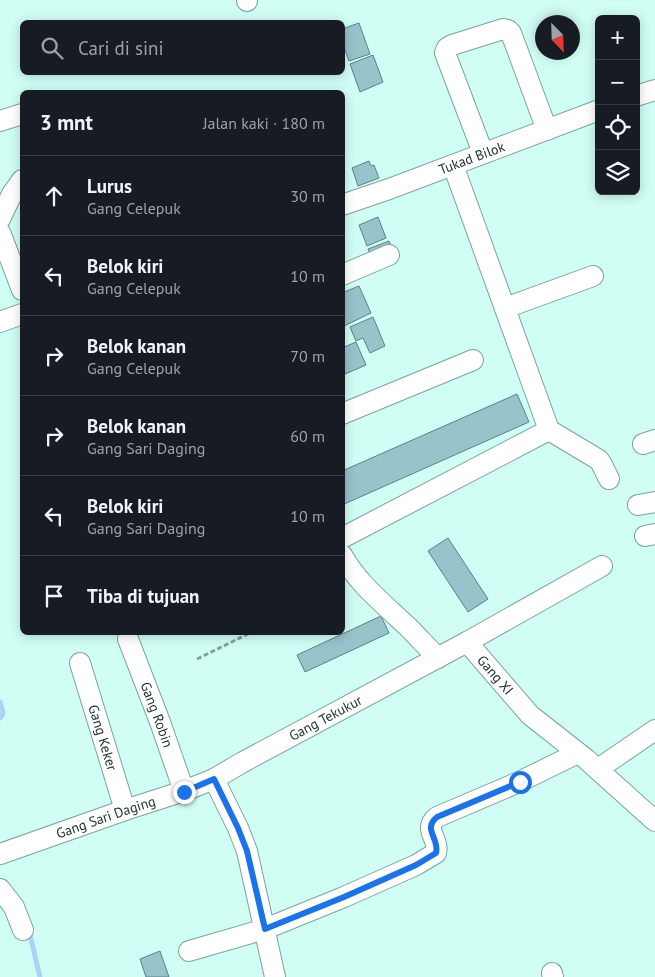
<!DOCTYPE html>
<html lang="id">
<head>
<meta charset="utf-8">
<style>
	:root { --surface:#171b24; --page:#242831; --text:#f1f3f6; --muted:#9ea1a6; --line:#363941 }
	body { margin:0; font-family:"PT Sans",sans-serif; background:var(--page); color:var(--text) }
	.controls { position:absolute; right:15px; top:15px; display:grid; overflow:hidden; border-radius:8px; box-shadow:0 2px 12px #0003 }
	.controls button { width:45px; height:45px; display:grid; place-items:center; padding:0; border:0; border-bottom:1px solid var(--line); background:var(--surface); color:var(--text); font:25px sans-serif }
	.compass { position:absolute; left:535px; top:15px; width:45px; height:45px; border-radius:50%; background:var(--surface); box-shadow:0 2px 12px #0003; rotate:157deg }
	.stop { position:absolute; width:15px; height:15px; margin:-11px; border:4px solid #1a73e8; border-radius:50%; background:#fff }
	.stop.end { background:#1a73e8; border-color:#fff; box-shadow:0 1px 5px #0008 }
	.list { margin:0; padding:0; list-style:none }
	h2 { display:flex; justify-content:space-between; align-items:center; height:65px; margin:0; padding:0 20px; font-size:21px }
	h2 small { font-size:16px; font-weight:400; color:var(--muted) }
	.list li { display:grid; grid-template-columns:32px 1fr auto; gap:15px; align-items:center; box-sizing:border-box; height:80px; padding:0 20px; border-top:1px solid var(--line) }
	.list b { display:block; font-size:19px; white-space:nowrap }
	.list p { margin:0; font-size:16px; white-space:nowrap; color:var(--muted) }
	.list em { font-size:16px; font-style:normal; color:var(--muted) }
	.icon { flex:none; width:28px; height:28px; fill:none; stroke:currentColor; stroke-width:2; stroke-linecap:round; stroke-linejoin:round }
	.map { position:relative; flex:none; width:655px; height:977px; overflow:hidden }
	.search { position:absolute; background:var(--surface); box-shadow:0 2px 12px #0003; left:20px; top:20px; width:325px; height:55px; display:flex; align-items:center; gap:12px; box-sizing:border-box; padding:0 18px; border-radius:8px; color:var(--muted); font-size:19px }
	.panel { position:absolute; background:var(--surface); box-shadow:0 2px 12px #0003; left:20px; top:90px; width:325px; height:545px; border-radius:8px }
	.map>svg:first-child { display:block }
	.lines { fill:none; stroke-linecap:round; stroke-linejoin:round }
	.stream { stroke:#a9d4f5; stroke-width:5 }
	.building { fill:#97c3cb; stroke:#58828a }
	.minor-casing { stroke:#79a49b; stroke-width:22 }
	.path { stroke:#82a39c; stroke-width:3; stroke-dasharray:5 2.5; stroke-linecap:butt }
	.minor { stroke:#fff; stroke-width:20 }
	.route { stroke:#1a73e8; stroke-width:6 }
	.labels { text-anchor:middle; stroke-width:4; stroke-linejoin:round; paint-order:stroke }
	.street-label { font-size:14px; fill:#21332f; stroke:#d0fef4 }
</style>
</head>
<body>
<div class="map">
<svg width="655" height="977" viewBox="0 0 655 977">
	<rect width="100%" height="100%" fill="#d0fef4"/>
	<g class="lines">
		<!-- stream -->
		<g class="stream">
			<path d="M0 702C2 708 5 714 0 718"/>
			<path d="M29 931 40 977"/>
		</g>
	</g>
	<!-- building -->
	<g class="building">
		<path d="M359 23 370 54 349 61 342 42V29Z"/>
		<path d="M373 55 383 82 360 92 350 64Z"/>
		<path d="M369 161 371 166 374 165 379 178 358 186 352 168Z"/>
		<path d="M378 217 386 238 367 246 359 225Z"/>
		<path d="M389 241 392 249 371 257 368 249Z"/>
		<path d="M359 286 371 313 342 327V293Z"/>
		<path d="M373 317 385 346 370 353 363 338 356 341 350 327Z"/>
		<path d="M356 342 366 365 345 374 342 368V348Z"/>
		<path d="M517 394 529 422 342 505V471Z"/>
		<path d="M448 538 488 599 468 612 428 551Z"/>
		<path d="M381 616 389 633 305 672 297 655Z"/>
		<path d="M160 951 169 977H146L140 959Z"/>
	</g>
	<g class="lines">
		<defs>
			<g id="minor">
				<path d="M247 0V1"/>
				<path d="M636 96 655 90"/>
				<path d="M0 121 22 114"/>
				<path d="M483 153 445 53 447 48 452 45 503 29 508 30 511 33 547 130"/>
				<path d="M453 165 549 430 599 460 601 463 609 479"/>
				<path id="s1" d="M342 205 389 189 599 110"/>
				<path d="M0 219 12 194 22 180"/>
				<path d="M0 232 22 290"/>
				<path d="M342 275 389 255"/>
				<path d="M505 308 593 276"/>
				<path d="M0 322 22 314"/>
				<path d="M342 414 473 360"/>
				<path d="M643 444 655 440"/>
				<path d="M638 505 655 502"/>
				<path d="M645 536 655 534"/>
				<path d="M342 538 549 430"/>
				<path d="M342 555C358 584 384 604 408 627 418 637 428 648 438 658"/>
				<path id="s2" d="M128 639 160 722 184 791"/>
				<path d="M467 642 602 566"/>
				<path id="s3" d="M80 663 125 810"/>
				<path d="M598 769 655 730"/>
				<path d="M214 779 238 828 247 851 275 977"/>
				<path id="s4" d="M0 854 125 810 184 791 214 779 243 762 467 642 530 715 586 759 655 821"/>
				<path d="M0 889 14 907 23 930"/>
				<path d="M189 951 265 929 344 897 416 865 436 853C440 839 422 829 437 817L519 782 578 753"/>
				<path d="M552 973 553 977"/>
			</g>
		</defs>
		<!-- minor casing -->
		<use href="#minor" class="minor-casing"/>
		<!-- path -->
		<path class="path" d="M197 659 252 632"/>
		<!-- minor -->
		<use href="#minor" class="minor"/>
	</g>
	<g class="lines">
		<!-- route -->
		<path class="route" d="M184 792 214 779 238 828 247 851 265 929 344 897 416 865 436 853C440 839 422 829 437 817L520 782"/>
	</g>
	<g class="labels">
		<!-- street labels -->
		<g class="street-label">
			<text dy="5" stroke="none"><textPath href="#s1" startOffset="138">Tukad Bilok</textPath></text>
			<text dy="5" stroke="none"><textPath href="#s4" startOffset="558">Gang XI</textPath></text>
			<text dy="5" stroke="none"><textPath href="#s2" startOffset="81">Gang Robin</textPath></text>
			<text dy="5" stroke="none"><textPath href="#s4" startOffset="354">Gang Tekukur</textPath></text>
			<text dy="5" stroke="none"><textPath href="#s3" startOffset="78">Gang Keker</textPath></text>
			<text dy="5" stroke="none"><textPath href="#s4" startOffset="112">Gang Sari Daging</textPath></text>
		</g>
	</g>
</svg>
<div class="controls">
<button>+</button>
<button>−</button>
<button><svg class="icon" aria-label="locate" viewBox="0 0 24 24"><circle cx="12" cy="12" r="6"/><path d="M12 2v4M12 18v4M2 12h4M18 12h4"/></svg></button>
<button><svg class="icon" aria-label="layers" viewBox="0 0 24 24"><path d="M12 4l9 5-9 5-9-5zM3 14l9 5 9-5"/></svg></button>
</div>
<svg class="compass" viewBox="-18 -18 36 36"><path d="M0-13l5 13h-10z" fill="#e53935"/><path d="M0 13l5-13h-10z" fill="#9ea1a6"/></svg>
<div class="stop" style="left:520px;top:782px"></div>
<div class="stop end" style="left:184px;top:792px"></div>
<div class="search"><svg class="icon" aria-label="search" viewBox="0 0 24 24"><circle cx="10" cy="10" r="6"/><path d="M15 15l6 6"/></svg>Cari di sini</div>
<section class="panel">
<h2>3 mnt<small>Jalan kaki · 180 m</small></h2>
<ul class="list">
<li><svg class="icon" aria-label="ahead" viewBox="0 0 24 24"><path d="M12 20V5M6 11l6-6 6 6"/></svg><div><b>Lurus</b><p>Gang Celepuk</p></div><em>30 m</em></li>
<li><svg class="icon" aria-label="left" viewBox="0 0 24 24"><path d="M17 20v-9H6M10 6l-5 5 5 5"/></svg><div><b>Belok kiri</b><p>Gang Celepuk</p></div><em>10 m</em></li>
<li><svg class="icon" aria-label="right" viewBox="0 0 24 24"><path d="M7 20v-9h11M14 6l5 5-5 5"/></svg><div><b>Belok kanan</b><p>Gang Celepuk</p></div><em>70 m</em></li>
<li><svg class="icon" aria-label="right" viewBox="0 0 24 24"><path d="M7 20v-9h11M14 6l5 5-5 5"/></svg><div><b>Belok kanan</b><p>Gang Sari Daging</p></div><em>60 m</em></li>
<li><svg class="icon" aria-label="left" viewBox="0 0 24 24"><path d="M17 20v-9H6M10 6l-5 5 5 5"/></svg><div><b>Belok kiri</b><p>Gang Sari Daging</p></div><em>10 m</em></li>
<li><svg class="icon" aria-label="arrive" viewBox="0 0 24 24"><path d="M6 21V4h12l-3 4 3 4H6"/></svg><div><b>Tiba di tujuan</b></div></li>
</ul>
</section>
</div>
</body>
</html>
